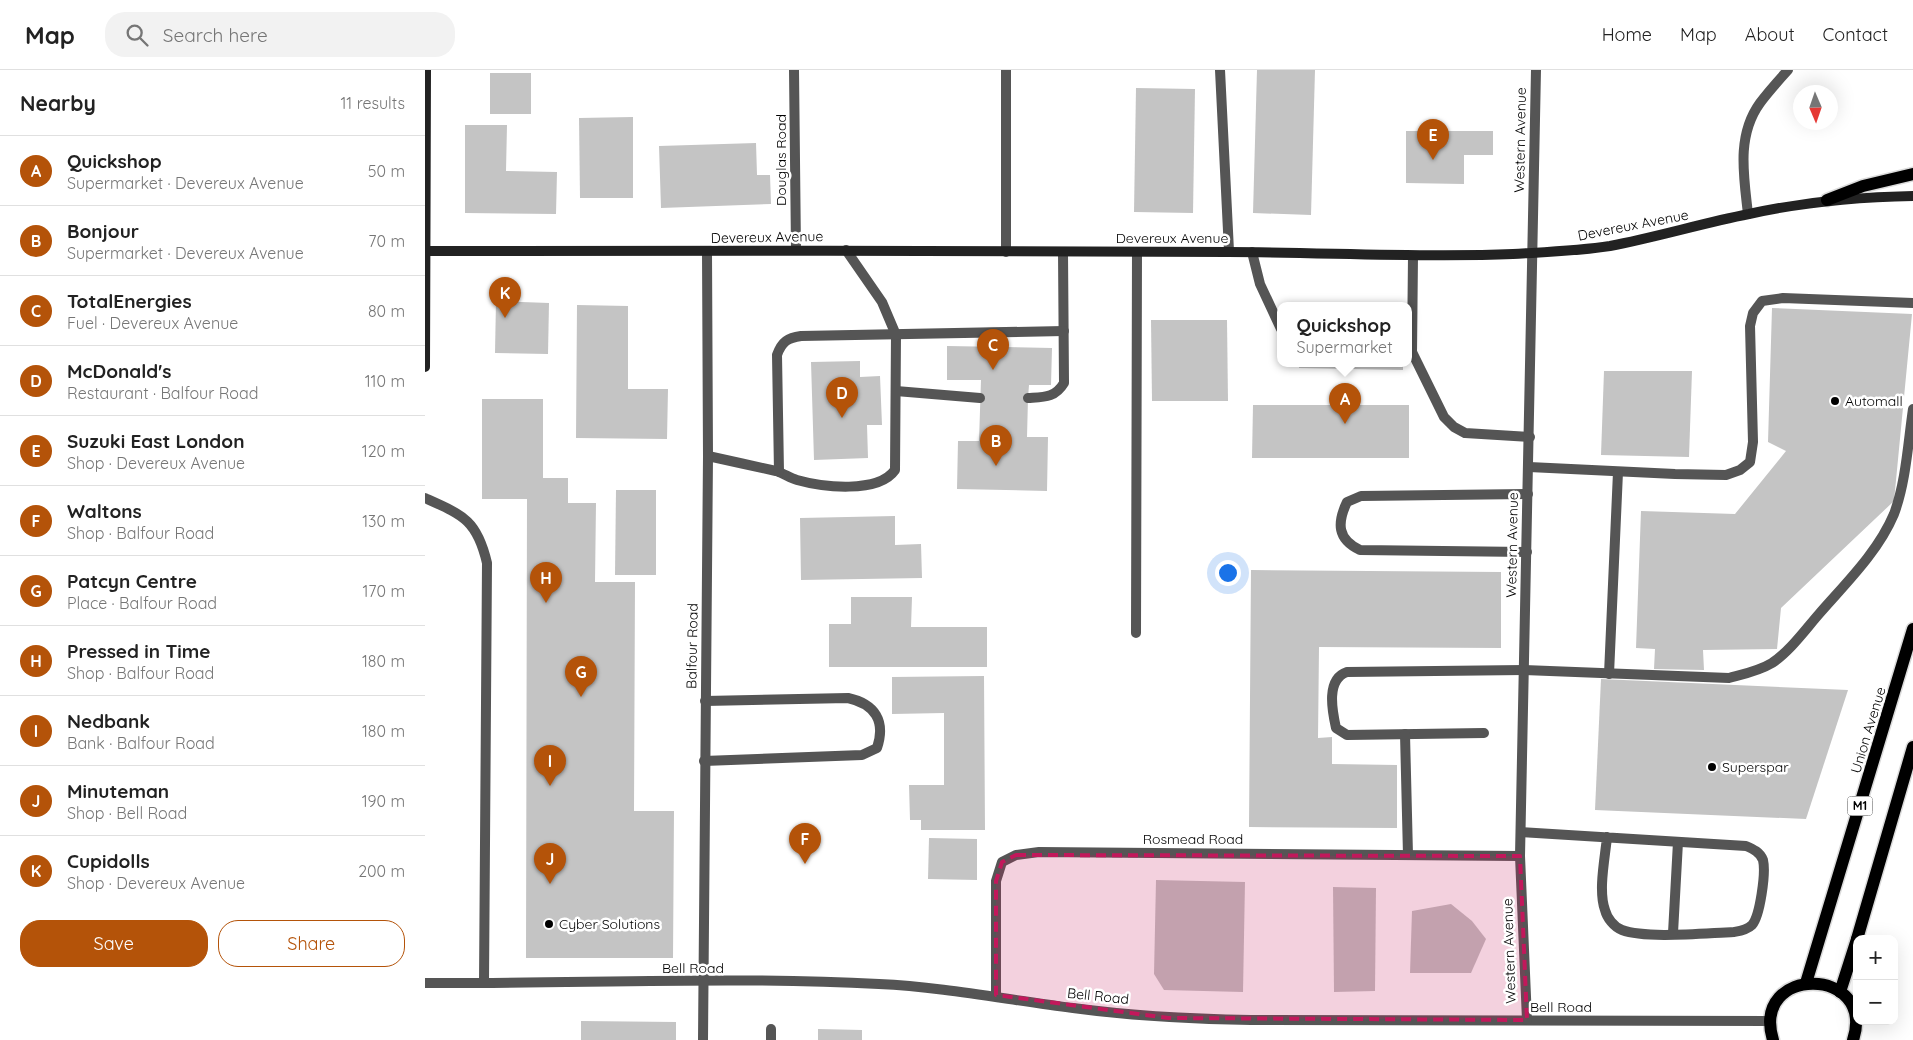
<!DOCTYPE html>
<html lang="en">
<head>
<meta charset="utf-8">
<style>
	:root { --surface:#fff; --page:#f2f2f2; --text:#222; --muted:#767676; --line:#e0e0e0; --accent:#b45309 }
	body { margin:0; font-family:Quicksand,sans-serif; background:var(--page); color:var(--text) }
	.controls { position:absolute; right:15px; bottom:15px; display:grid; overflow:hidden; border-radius:10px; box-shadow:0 5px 20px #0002 }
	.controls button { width:45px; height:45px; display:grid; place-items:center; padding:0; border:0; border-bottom:1px solid var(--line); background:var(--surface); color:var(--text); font:25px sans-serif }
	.compass { position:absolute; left:1368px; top:15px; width:45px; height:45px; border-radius:50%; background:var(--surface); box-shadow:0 5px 20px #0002; rotate:178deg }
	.you { position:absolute; left:802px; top:502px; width:18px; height:18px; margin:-12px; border:4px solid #fff; border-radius:50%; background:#1a73e8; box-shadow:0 0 0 8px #1a73e833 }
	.badge { display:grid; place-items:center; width:32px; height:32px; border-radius:50%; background:var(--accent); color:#fff; font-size:16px; font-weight:700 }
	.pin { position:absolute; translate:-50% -41px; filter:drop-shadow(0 1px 2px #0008) }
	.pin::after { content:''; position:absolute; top:26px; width:18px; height:15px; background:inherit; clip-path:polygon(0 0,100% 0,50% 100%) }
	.popup { position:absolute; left:852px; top:232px; width:135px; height:65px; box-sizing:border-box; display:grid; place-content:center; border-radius:10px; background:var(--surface); filter:drop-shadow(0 1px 4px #0005); font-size:16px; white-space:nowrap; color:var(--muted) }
	.popup b { font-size:19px; color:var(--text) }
	.popup::after { content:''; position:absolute; left:50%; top:100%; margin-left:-10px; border:10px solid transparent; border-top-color:var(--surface) }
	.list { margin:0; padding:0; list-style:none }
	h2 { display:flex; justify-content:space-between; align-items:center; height:65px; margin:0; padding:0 20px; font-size:21px }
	h2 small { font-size:16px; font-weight:400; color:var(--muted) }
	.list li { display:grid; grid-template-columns:32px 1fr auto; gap:15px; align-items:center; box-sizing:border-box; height:70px; padding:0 20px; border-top:1px solid var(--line) }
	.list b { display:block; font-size:19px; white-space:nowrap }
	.list p { margin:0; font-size:16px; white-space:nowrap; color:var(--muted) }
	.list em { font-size:16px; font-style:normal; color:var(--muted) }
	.actions { display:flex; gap:10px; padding:15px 20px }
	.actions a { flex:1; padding:11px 0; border:1px solid var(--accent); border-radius:20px; text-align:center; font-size:18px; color:var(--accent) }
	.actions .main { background:var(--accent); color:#fff }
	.icon { flex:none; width:28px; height:28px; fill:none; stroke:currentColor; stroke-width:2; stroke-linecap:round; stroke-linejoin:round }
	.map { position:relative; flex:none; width:1488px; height:970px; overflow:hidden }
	header { display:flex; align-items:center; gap:30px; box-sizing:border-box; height:70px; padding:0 25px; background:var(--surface); border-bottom:1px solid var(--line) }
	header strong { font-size:24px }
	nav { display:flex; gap:28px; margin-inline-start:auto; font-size:18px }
	.search { width:350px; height:45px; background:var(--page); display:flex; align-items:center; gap:12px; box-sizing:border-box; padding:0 18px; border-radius:20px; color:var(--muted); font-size:19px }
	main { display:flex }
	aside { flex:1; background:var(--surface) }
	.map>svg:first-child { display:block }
	.building { fill:#c4c4c4 }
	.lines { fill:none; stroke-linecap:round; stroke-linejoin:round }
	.primary-casing { stroke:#dbdbdb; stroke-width:15 }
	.lane { stroke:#555; stroke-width:10 }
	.street { stroke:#555; stroke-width:10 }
	.secondary { stroke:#222; stroke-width:10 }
	.primary { stroke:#000; stroke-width:12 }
	.marked { fill:#c2185b; fill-opacity:0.2; stroke:#c2185b; stroke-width:4; stroke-dasharray:10 6; stroke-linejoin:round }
	.poi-dot { fill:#000; stroke:#fff; stroke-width:2 }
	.labels { text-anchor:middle; stroke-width:5; stroke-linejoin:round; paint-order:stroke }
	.shield { fill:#fff; stroke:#4c4c4c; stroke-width:1 }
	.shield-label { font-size:12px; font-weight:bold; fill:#000 }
	.street-label { font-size:14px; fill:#000; stroke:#fff }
	.poi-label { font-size:14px; fill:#000; stroke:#fff; text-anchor:start }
</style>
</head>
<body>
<header>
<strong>Map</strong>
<div class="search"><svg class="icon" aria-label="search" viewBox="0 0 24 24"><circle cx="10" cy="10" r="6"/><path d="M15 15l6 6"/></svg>Search here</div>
<nav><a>Home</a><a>Map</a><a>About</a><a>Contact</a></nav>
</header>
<main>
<aside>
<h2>Nearby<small>11 results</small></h2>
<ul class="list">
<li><span class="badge">A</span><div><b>Quickshop</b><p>Supermarket · Devereux Avenue</p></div><em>50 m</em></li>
<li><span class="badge">B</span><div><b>Bonjour</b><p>Supermarket · Devereux Avenue</p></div><em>70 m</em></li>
<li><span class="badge">C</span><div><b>TotalEnergies</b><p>Fuel · Devereux Avenue</p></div><em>80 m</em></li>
<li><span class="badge">D</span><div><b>McDonald's</b><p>Restaurant · Balfour Road</p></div><em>110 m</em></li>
<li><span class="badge">E</span><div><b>Suzuki East London</b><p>Shop · Devereux Avenue</p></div><em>120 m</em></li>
<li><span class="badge">F</span><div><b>Waltons</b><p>Shop · Balfour Road</p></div><em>130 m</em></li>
<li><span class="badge">G</span><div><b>Patcyn Centre</b><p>Place · Balfour Road</p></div><em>170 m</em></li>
<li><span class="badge">H</span><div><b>Pressed in Time</b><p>Shop · Balfour Road</p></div><em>180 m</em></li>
<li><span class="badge">I</span><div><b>Nedbank</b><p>Bank · Balfour Road</p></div><em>180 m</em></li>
<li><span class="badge">J</span><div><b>Minuteman</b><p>Shop · Bell Road</p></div><em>190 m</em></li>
<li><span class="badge">K</span><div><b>Cupidolls</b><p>Shop · Devereux Avenue</p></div><em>200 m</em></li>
</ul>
<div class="actions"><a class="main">Save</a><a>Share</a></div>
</aside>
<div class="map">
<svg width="1488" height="970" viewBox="0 0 1488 970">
	<rect width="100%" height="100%" fill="#fff"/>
	<!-- building -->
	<g class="building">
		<path d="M832 0H890L886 145 828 143Z"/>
		<rect x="65" y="3" width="41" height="41"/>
		<path d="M711 18 770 19 768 143 709 142Z"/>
		<path d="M208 47V128H155L154 48Z"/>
		<path d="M40 55H82L81 101 132 102 131 144 40 143Z"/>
		<path d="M981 61H1068V85H1039V114L981 113Z"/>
		<path d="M331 73 332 105H345L346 134 236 138 234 76Z"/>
		<path d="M71 231 124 233 123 284 70 283Z"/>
		<path d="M152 235 203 236V319H243L242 369 151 368Z"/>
		<path d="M1347 238 1487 244 1469 431 1356 538 1352 579 1278 580 1279 600 1229 599 1230 579 1211 578 1216 441 1310 444 1361 381 1343 372Z"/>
		<path d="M726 250H802L803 331H727Z"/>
		<path d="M522 276 627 278 626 315H604L603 328 602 367H623L622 421 532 419 533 371H554L556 310H522Z"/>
		<path d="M435 291V307L455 306 457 355H442L443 388 389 390 386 292Z"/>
		<path d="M874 293H978V300L874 298Z"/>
		<path d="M1179 301H1267L1264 387 1176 385Z"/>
		<path d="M57 329H118V408H143V433H171L170 512H210L209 741H249L248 888H101L102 429H57Z"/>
		<path d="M828 335H984V388H827Z"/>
		<path d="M191 420H231V505H190Z"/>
		<path d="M470 446V475L496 474 497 508 376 510 375 448Z"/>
		<path d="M826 500 1076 502V578L894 577 893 668 907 667V694L972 695V758L824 757Z"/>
		<path d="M426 527H487L486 557H562V597H404V554H426Z"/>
		<path d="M559 606 560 760H496V750H485L484 715H519V643L467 644V607Z"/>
		<path d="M1176 609 1423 620 1381 749 1170 740Z"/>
		<path d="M504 768 552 769V810L503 809Z"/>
		<path d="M731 810 820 812 818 922 739 920 729 904Z"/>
		<path d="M908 817 951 818 950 921 909 922Z"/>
		<path d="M1026 834 1047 851 1061 869 1046 903H985L987 841Z"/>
		<path d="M156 951 251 952V970H156Z"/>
		<path d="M393 959 437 960V970H393Z"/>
	</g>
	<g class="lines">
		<defs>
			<g id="primary">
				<path d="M1402 130 1438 116 1488 104"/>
				<path d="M1432 869 1488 677"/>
				<path d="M1381 913 1488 559"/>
				<path d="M1415 922 1432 869"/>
				<path d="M1348 970C1325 894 1452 896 1428 970"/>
			</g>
		</defs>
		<!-- primary casing -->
		<use href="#primary" class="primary-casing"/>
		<!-- lane -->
		<g class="lane">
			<path d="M581 0V182"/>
			<path d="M795 0 804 181"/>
			<path d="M827 182 835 214 856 259"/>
			<path d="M988 186 987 282 1019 347 1029 357 1040 363 1105 367"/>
			<path d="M471 321 555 328"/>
			<path d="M603 328C619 327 630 328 639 313L638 182"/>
			<path d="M283 386C306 391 328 396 351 401 358 403 365 408 372 410 397 417 453 424 470 400L471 265 457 232 421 180"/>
			<path d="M1104 397 1250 404 1301 405 1315 400 1325 392 1328 372 1325 256 1328 243 1337 231 1358 228 1488 233"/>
			<path d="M354 402 352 285C357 271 363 268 376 266L639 261"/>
			<path d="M0 428C38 445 52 450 62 493L59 913"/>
			<path d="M1102 482 935 480C912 469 912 453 922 432L936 426 1103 424"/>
			<path d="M711 563 712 182"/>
			<path d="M1184 604 1193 402"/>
			<path d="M1059 663 922 665 911 658C907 640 901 609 922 602L1099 600 1304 608C1319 604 1334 601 1347 593 1365 581 1380 560 1394 544 1421 513 1453 482 1469 444 1481 412 1483 373 1488 339"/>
			<path d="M980 664 983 785"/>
			<path d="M279 691 437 685 452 678C461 651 450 634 423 628L280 631"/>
			<path d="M1096 762 1321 776C1328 779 1335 782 1338 790 1341 803 1335 846 1327 855 1322 860 1315 861 1309 862 1281 863 1221 869 1197 860 1189 857 1182 848 1180 840 1173 821 1180 788 1182 767"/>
			<path d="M1248 863 1253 772"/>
			<path d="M346 970V959"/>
		</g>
		<!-- street -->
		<g class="street">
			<path d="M369 0 371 180"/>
			<path d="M1323 144C1319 107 1311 66 1335 33 1343 22 1353 11 1363 0"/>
			<path d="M0 913C151 914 303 906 454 914 519 917 583 930 648 938 707 946 766 949 826 950L1345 951"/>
			<path d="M571 925V811L577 792 591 785 614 782 1095 786"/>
			<path d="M1102 950 1095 786 1111 0"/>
			<path d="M278 970 283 386 282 182"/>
		</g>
		<!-- secondary -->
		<g class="secondary">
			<path d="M0 181C268 181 535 180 803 182 898 182 993 188 1088 184 1121 182 1153 181 1185 176 1232 167 1278 153 1324 144 1378 132 1433 127 1488 126"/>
			<path d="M0 297 1 0"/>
		</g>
		<!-- primary -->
		<use href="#primary" class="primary"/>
	</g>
	<!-- marked area -->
	<path class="marked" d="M591 785 1095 786 1102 950 743 948 571 925V811L577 792Z"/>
	<!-- markers -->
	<g class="poi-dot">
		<circle cx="1410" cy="331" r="5"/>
		<circle cx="1287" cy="697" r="5"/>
		<circle cx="124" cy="854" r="5"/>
	</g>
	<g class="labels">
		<!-- shield labels -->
		<rect class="shield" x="1422.5" y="726.5" width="25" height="19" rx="4"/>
		<g class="shield-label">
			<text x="1435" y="740">M1</text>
		</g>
		<!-- street labels -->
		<g class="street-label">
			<text transform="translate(1095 70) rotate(-89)" y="5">Western Avenue</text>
			<text transform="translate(356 90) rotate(-90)" y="5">Douglas Road</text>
			<text transform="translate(1208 155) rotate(-11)" y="5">Devereux Avenue</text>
			<text transform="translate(342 167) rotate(-1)" y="5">Devereux Avenue</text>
			<text x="747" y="173">Devereux Avenue</text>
			<text transform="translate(1087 475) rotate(-89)" y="5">Western Avenue</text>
			<text transform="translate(267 576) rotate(-89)" y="5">Balfour Road</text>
			<text transform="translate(1443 660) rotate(-73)" y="5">Union Avenue</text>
			<text x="768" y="774">Rosmead Road</text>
			<text transform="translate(1084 881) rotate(-92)" y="5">Western Avenue</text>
			<text x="268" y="903">Bell Road</text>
			<text transform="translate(673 926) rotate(6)" y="5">Bell Road</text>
			<text x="1136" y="942">Bell Road</text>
		</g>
		<!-- poi labels -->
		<g class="poi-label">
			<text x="1420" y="336">Automall</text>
			<text x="1297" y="702">Superspar</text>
			<text x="134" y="859">Cyber Solutions</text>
		</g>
	</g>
</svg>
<div class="controls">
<button>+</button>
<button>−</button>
</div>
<svg class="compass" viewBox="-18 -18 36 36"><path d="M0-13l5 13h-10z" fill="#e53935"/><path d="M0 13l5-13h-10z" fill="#767676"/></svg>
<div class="you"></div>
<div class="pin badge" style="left:920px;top:354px">A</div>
<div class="popup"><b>Quickshop</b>Supermarket</div>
<div class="pin badge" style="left:571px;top:396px">B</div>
<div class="pin badge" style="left:568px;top:300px">C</div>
<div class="pin badge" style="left:417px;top:348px">D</div>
<div class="pin badge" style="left:1008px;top:90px">E</div>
<div class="pin badge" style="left:380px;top:794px">F</div>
<div class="pin badge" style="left:156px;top:627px">G</div>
<div class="pin badge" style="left:121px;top:533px">H</div>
<div class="pin badge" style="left:125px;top:716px">I</div>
<div class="pin badge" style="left:125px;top:814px">J</div>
<div class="pin badge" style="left:80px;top:248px">K</div>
</div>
</main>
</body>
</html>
